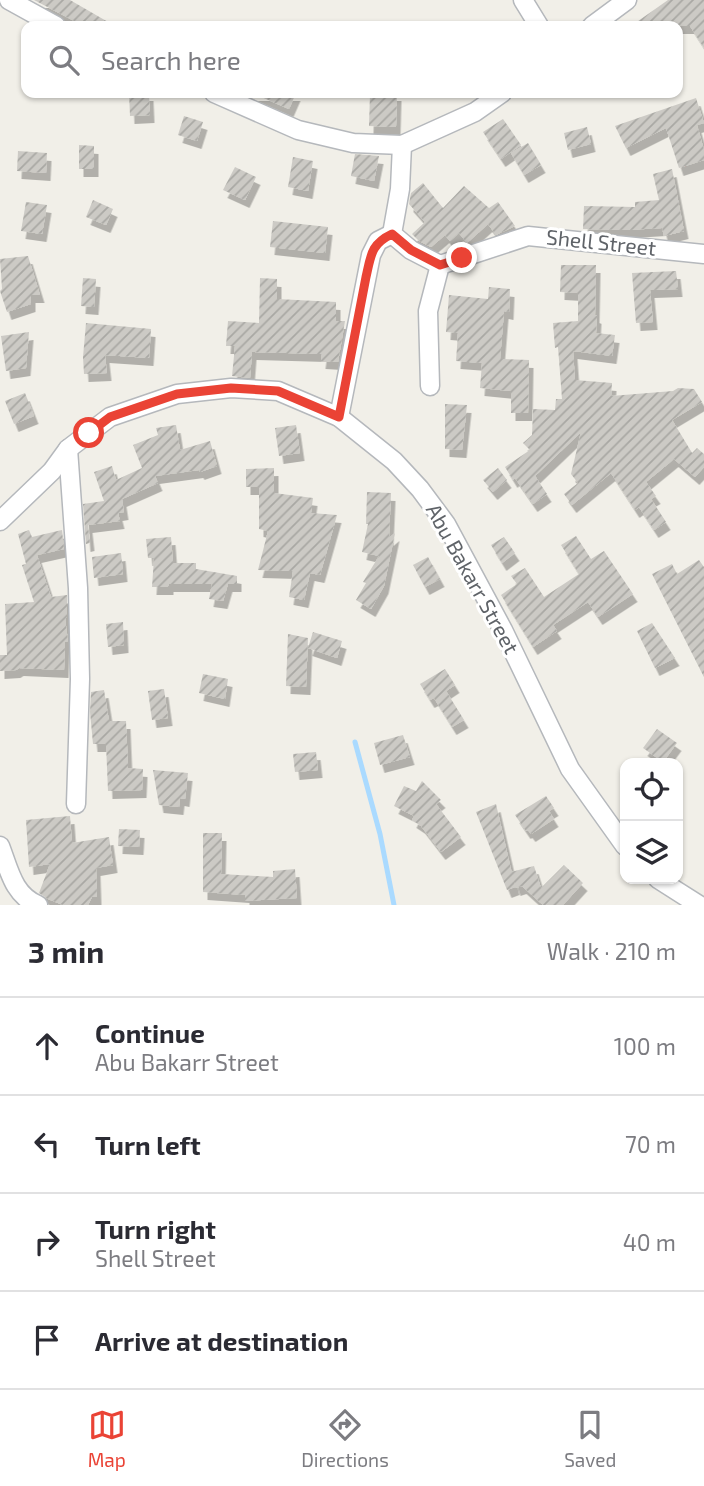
<!DOCTYPE html>
<html lang="en">
<head>
<meta charset="utf-8">
<style>
	:root { --surface:#fff; --page:#f7f7f7; --text:#2b2b33; --muted:#7c7c81; --line:#e1e1e2; --accent:#ea4335 }
	body { margin:0; font-family:"Exo 2",sans-serif; background:var(--page); color:var(--text) }
	.controls { position:absolute; right:21px; bottom:21px; display:grid; overflow:hidden; border-radius:14px; box-shadow:0 2px 5px #0004 }
	.controls button { width:63px; height:63px; display:grid; place-items:center; padding:0; border:0; border-bottom:2px solid var(--line); background:var(--surface); color:var(--text); font:35px sans-serif }
	.stop { position:absolute; width:21px; height:21px; margin:-16px; border:5px solid #ea4335; border-radius:50%; background:#fff }
	.stop.end { background:#ea4335; border-color:#fff; box-shadow:0 2px 7px #0008 }
	.list { margin:0; padding:0; list-style:none }
	h2 { display:flex; justify-content:space-between; align-items:center; height:91px; margin:0; padding:0 28px; font-size:30px }
	h2 small { font-size:23px; font-weight:400; color:var(--muted) }
	.list li { display:grid; grid-template-columns:46px 1fr auto; gap:21px; align-items:center; box-sizing:border-box; height:98px; padding:0 28px; border-top:2px solid var(--line) }
	.list b { display:block; font-size:26px; white-space:nowrap }
	.list p { margin:0; font-size:23px; white-space:nowrap; color:var(--muted) }
	.list em { font-size:23px; font-style:normal; color:var(--muted) }
	.icon { flex:none; width:38px; height:38px; fill:none; stroke:currentColor; stroke-width:2; stroke-linecap:round; stroke-linejoin:round }
	.map { position:relative; flex:none; width:704px; height:905px; overflow:hidden }
	.search { position:absolute; background:var(--surface); box-shadow:0 2px 5px #0004; left:21px; right:21px; top:21px; height:77px; display:flex; align-items:center; gap:18px; box-sizing:border-box; padding:0 24px; border-radius:14px; color:var(--muted); font-size:26px }
	.sheet { height:483px; background:var(--surface) }
	nav { display:flex; justify-content:space-around; align-items:center; box-sizing:border-box; height:98px; border-top:2px solid var(--line); background:var(--surface); font-size:19px; color:var(--muted) }
	nav a { display:grid; justify-items:center; gap:4px }
	nav .on { color:var(--accent) }
	.map>svg:first-child { display:block }
	.lines { fill:none; stroke-linecap:round; stroke-linejoin:round }
	.stream { stroke:#aadaff; stroke-width:5 }
	.building { fill:url(#building-hatch); filter:url(#shadow) }
	.minor-casing { stroke:#b5b8bc; stroke-width:21 }
	.minor { stroke:#fff; stroke-width:18 }
	.route { stroke:#ea4335; stroke-width:9 }
	.labels { text-anchor:middle; stroke-width:6; stroke-linejoin:round; paint-order:stroke }
	.street-label { font-size:21px; fill:#5f6368; stroke:#fff }
</style>
</head>
<body>
<div class="map">
<svg width="704" height="905" viewBox="0 0 704 905">
	<defs>
		<pattern id="building-hatch" width="6" height="6" patternUnits="userSpaceOnUse" patternTransform="scale(1.75)"><rect width="6" height="6" fill="#cccac5"/><path d="M-1 1l2-2M0 6l6-6M5 7l2-2" fill="none" stroke="#a9a8a4"/></pattern>
		<filter id="shadow"><feDropShadow dx="4.5" dy="8" stdDeviation="0" flood-color="#0004"/></filter>
	</defs>
	<rect width="100%" height="100%" fill="#f1efe8"/>
	<g class="lines">
		<!-- stream -->
		<path class="stream" d="M355 742 380 834 394 905"/>
	</g>
	<!-- building -->
	<g class="building">
		<path d="M34 0H70L115 26H84Z"/>
		<path d="M668 0H704V48L690 26H631Z"/>
		<path d="M129 93H149L150 115 130 116Z"/>
		<path d="M252 93H296L289 109Z"/>
		<path d="M370 93H397L396 127 369 126Z"/>
		<path d="M696 98 704 123 697 125 704 150V160L679 168 666 128 626 148 615 126Z"/>
		<path d="M184 116 203 122 197 141 178 135Z"/>
		<path d="M503 119 521 145 501 159 483 132Z"/>
		<path d="M587 127 591 144 568 150 564 133Z"/>
		<path d="M528 143 541 165 524 175 511 153Z"/>
		<path d="M79 145 94 146V169H79Z"/>
		<path d="M18 151 47 153 46 173 17 171Z"/>
		<path d="M355 154 379 156 374 181 351 176Z"/>
		<path d="M293 157 313 161 308 191 288 187Z"/>
		<path d="M235 167 256 177 245 200 223 190Z"/>
		<path d="M672 169 684 231 664 236 662 228 628 230 583 229 584 206 635 207V202L659 200 653 174Z"/>
		<path d="M423 183 443 208 464 186 489 208 498 202 515 226 496 235 488 224 467 243 459 233 450 241 445 235 431 247 419 241 412 234 425 222 409 204 411 193Z"/>
		<path d="M93 200 113 209 106 225 86 217Z"/>
		<path d="M26 202 47 205 42 234 21 231Z"/>
		<path d="M273 221 328 227 325 253 270 247Z"/>
		<path d="M28 256 40 295H31V304L7 312 0 291 2 289 0 259Z"/>
		<path d="M561 265H596L595 315 597 316 596 333 615 335 612 356 573 351 575 380 612 383 611 396 673 391 678 388 694 389 702 402 672 420 692 453 697 448 704 454V467L695 477 674 459 646 482 656 496 651 499 666 522 654 530 639 507 635 510 611 473 572 505 564 494 578 483 571 474 581 432 535 476 547 494 533 504 515 478 513 480 505 467 530 450 523 443 532 435 533 409 555 410 556 399H562L558 347 555 348 553 323 578 321V293L560 292Z"/>
		<path d="M676 271 678 289 650 290 653 322 636 323 632 273Z"/>
		<path d="M83 278 96 279 94 307 81 306Z"/>
		<path d="M260 278 277 279V299L336 302V321H345L338 362 321 361 322 354 252 352 250 378 232 376 235 346H226L228 321 259 323Z"/>
		<path d="M489 287 510 289 509 312 504 311 500 359 529 360 528 413H511V391L480 388 482 363 456 361 458 333 446 332 449 295 488 299Z"/>
		<path d="M86 323 151 329 149 358 105 355 107 373 84 374 83 357Z"/>
		<path d="M29 332 26 368 6 371 1 336Z"/>
		<path d="M25 393 34 416 14 424 5 401Z"/>
		<path d="M445 404 467 405 462 450 445 449Z"/>
		<path d="M176 425 180 450 210 441 217 466 200 472 199 470 155 476 158 483 122 499 124 512 118 513 120 521 88 525 90 543 86 544 83 504 104 501 94 472 112 466 116 480 142 468 133 445 158 435 156 428Z"/>
		<path d="M296 425 300 453 279 456 275 428Z"/>
		<path d="M274 468V493L313 498 311 513 337 515 320 575 310 573 304 600 289 597 293 571 258 570 268 531 259 529V487H246V469Z"/>
		<path d="M498 468 507 480 493 492 483 480Z"/>
		<path d="M367 492 391 493 389 538 395 533 384 586 371 609 356 600 366 583 363 582 379 556 362 552 368 524H366Z"/>
		<path d="M29 530 32 537 62 530 64 549 37 555 51 597 67 595V618H65L68 641 65 642 64 670 19 668 16 670 0 671V655H7L5 604 34 602 22 565 26 564 18 534Z"/>
		<path d="M576 536 591 559 604 551 633 594 598 617 588 602 553 625 557 631 533 647 501 595 517 584 511 576 525 568 544 597 579 574 561 545Z"/>
		<path d="M171 537 173 563H196V569L237 576V584H228L223 601 209 599 212 584H169V587H152L154 558H148L146 539Z"/>
		<path d="M504 537 515 553 502 563 491 545Z"/>
		<path d="M121 553 123 574 94 578 92 557Z"/>
		<path d="M428 557 440 579 425 587 413 565Z"/>
		<path d="M699 560 704 567V677L652 574 672 564 677 574Z"/>
		<path d="M123 622 124 645 108 647 106 624Z"/>
		<path d="M652 623 675 658 655 668 637 631Z"/>
		<path d="M313 632 342 641 337 658 308 648Z"/>
		<path d="M288 634 308 638 306 687 286 686Z"/>
		<path d="M445 669 455 685 446 691 464 720 452 727 434 698 430 700 420 684Z"/>
		<path d="M203 674 228 679 225 699 199 693Z"/>
		<path d="M164 689 168 718 152 720 148 691Z"/>
		<path d="M104 690 109 721H126L128 768 143 769 142 790 108 791 106 744H93L90 712 91 692Z"/>
		<path d="M657 729 677 743 663 762 643 748Z"/>
		<path d="M403 735 410 757 380 765 374 743Z"/>
		<path d="M316 752 318 770 295 772 293 754Z"/>
		<path d="M153 770 188 773 185 799 180 798 179 807 159 805Z"/>
		<path d="M422 781 441 800 436 804 461 837 441 852 421 826 412 820 414 816 394 806 404 786 416 791Z"/>
		<path d="M546 796 554 808 549 811 554 819 531 834 528 830 526 831 515 815Z"/>
		<path d="M496 804 515 887 507 890 476 812Z"/>
		<path d="M70 816 72 843 109 837 113 865 96 868 97 897H92L88 905H63L48 899 39 893 50 864 29 867 26 820Z"/>
		<path d="M119 829 140 830 139 847 118 846Z"/>
		<path d="M203 833H222L221 874 273 877V871L295 869 297 898 245 901V895L203 892Z"/>
		<path d="M564 865 583 883 563 905H543L522 886 516 888 511 872 534 866 541 888Z"/>
	</g>
	<g class="lines">
		<defs>
			<g id="minor">
				<path d="M9 0 56 26"/>
				<path d="M523 0 539 26"/>
				<path d="M592 26 627 0"/>
				<path d="M214 93 298 130 353 143 402 145 475 112 502 93"/>
				<path d="M402 145 400 189 392 234 411 250 440 265 528 236 704 254"/>
				<path d="M430 386 428 311 440 265"/>
				<path d="M339 417 371 255 378 241 392 234"/>
				<path d="M68 449 78 588 80 679 76 804"/>
				<path d="M0 521 52 471 68 449 110 417 177 394 231 388 278 391 339 417 394 461 420 489 446 524 503 630 570 769 625 846"/>
				<path d="M0 846C9 869 13 895 38 905"/>
				<path d="M658 879 699 905"/>
			</g>
		</defs>
		<!-- minor casing -->
		<use href="#minor" class="minor-casing"/>
		<!-- minor -->
		<use href="#minor" class="minor"/>
	</g>
	<g class="lines">
		<!-- route -->
		<path class="route" d="M89 433 110 417 177 394 231 388 278 391 339 417 366 277C371 255 371 244 392 234L411 250 440 265 462 258"/>
	</g>
	<g class="labels">
		<!-- street labels -->
		<g class="street-label">
			<text transform="translate(601 243) rotate(6)" y="7">Shell Street</text>
			<text transform="translate(472 579) rotate(61)" y="7">Abu Bakarr Street</text>
		</g>
	</g>
</svg>
<div class="controls">
<button><svg class="icon" aria-label="locate" viewBox="0 0 24 24"><circle cx="12" cy="12" r="6"/><path d="M12 2v4M12 18v4M2 12h4M18 12h4"/></svg></button>
<button><svg class="icon" aria-label="layers" viewBox="0 0 24 24"><path d="M12 4l9 5-9 5-9-5zM3 14l9 5 9-5"/></svg></button>
</div>
<div class="stop" style="left:89px;top:433px"></div>
<div class="stop end" style="left:462px;top:258px"></div>
<div class="search"><svg class="icon" aria-label="search" viewBox="0 0 24 24"><circle cx="10" cy="10" r="6"/><path d="M15 15l6 6"/></svg>Search here</div>
</div>
<section class="sheet">
<h2>3 min<small>Walk · 210 m</small></h2>
<ul class="list">
<li><svg class="icon" aria-label="ahead" viewBox="0 0 24 24"><path d="M12 20V5M6 11l6-6 6 6"/></svg><div><b>Continue</b><p>Abu Bakarr Street</p></div><em>100 m</em></li>
<li><svg class="icon" aria-label="left" viewBox="0 0 24 24"><path d="M17 20v-9H6M10 6l-5 5 5 5"/></svg><div><b>Turn left</b></div><em>70 m</em></li>
<li><svg class="icon" aria-label="right" viewBox="0 0 24 24"><path d="M7 20v-9h11M14 6l5 5-5 5"/></svg><div><b>Turn right</b><p>Shell Street</p></div><em>40 m</em></li>
<li><svg class="icon" aria-label="arrive" viewBox="0 0 24 24"><path d="M6 21V4h12l-3 4 3 4H6"/></svg><div><b>Arrive at destination</b></div></li>
</ul>
</section>
<nav>
<a class="on"><svg class="icon" aria-label="map" viewBox="0 0 24 24"><path d="M3 6l6-2 6 2 6-2v14l-6 2-6-2-6 2zM9 4v14M15 6v14"/></svg>Map</a>
<a><svg class="icon" aria-label="directions" viewBox="0 0 24 24"><path d="M12 3l9 9-9 9-9-9zM9 14v-3h6M13 9l2 2-2 2"/></svg>Directions</a>
<a><svg class="icon" aria-label="saved" viewBox="0 0 24 24"><path d="M7 4h10v16l-5-4-5 4z"/></svg>Saved</a>
</nav>
</body>
</html>
